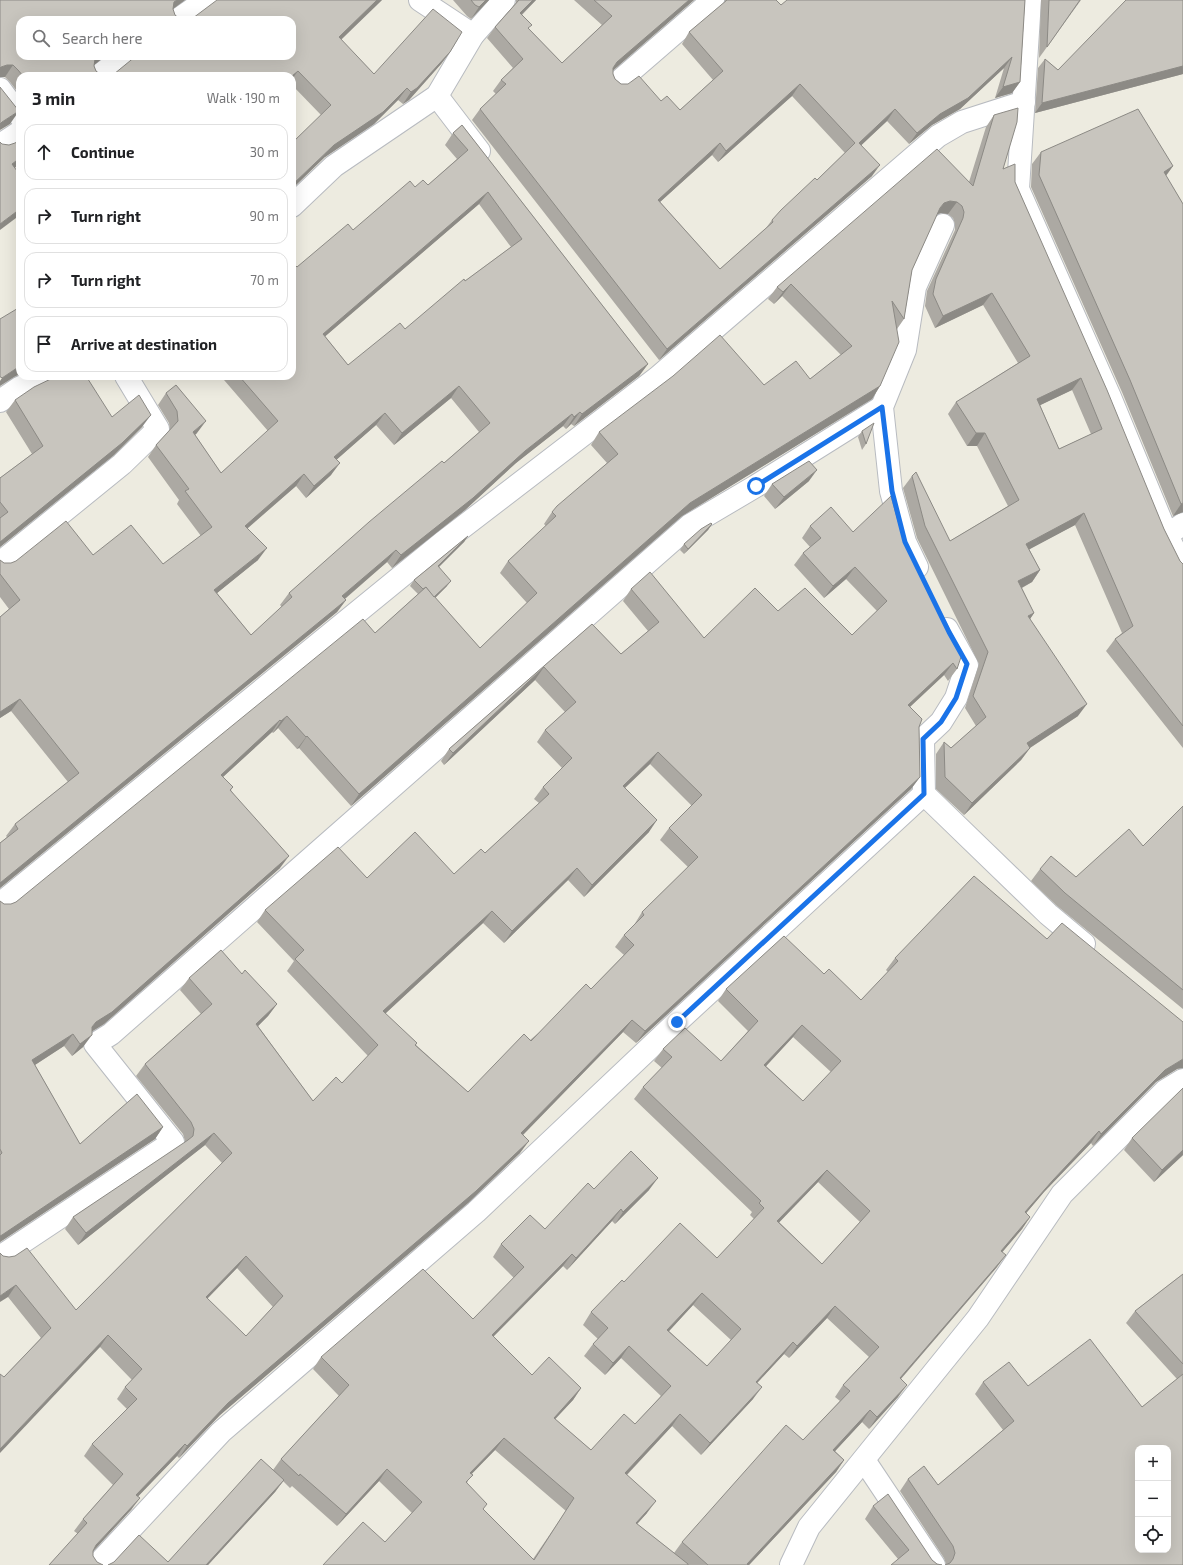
<!DOCTYPE html>
<html lang="en">
<head>
<meta charset="utf-8">
<style>
	:root { --surface:#fff; --page:#f2f2f2; --text:#202124; --muted:#757577; --line:#e0e0e0 }
	body { margin:0; font-family:"Exo 2",sans-serif; background:var(--page); color:var(--text) }
	.controls { position:absolute; right:12px; bottom:12px; display:grid; overflow:hidden; border-radius:8px; box-shadow:0 4px 16px #0002 }
	.controls button { width:36px; height:36px; display:grid; place-items:center; padding:0; border:0; border-bottom:1px solid var(--line); background:var(--surface); color:var(--text); font:20px sans-serif }
	.stop { position:absolute; width:12px; height:12px; margin:-9px; border:3px solid #1a73e8; border-radius:50%; background:#fff }
	.stop.end { background:#1a73e8; border-color:#fff; box-shadow:0 1px 4px #0008 }
	.list { margin:0; padding:0; list-style:none }
	h2 { display:flex; justify-content:space-between; align-items:center; height:52px; margin:0; padding:0 16px; font-size:17px }
	h2 small { font-size:13px; font-weight:400; color:var(--muted) }
	.list li { display:grid; grid-template-columns:26px 1fr auto; gap:12px; align-items:center; box-sizing:border-box; height:56px; margin:0 8px 8px; padding:0 8px; border:1px solid var(--line); border-radius:12px }
	.list b { display:block; font-size:15px; white-space:nowrap }
	.list em { font-size:13px; font-style:normal; color:var(--muted) }
	.icon { flex:none; width:22px; height:22px; fill:none; stroke:currentColor; stroke-width:2; stroke-linecap:round; stroke-linejoin:round }
	.map { position:relative; flex:none; width:1183px; height:1565px; overflow:hidden }
	.search { position:absolute; background:var(--surface); box-shadow:0 4px 16px #0002; left:16px; top:16px; width:280px; height:44px; display:flex; align-items:center; gap:10px; box-sizing:border-box; padding:0 14px; border-radius:12px; color:var(--muted); font-size:15px }
	.panel { position:absolute; background:var(--surface); box-shadow:0 4px 16px #0002; left:16px; top:72px; width:280px; height:308px; border-radius:12px }
	.map>svg:first-child { display:block }
	.lines { fill:none; stroke-linecap:round; stroke-linejoin:round }
	.minor-casing { stroke:#b8bbc0; stroke-width:24 }
	.minor { stroke:#fff; stroke-width:22 }
	.wall { fill:#aca9a3; fill-rule:evenodd }
	.shaded-wall { fill:#8c8a85 }
	.building { fill:#c8c5be; stroke:#8c8a85; fill-rule:evenodd }
	.route { stroke:#1a73e8; stroke-width:5 }
</style>
</head>
<body>
<div class="map">
<svg width="1183" height="1565" viewBox="0 0 1183 1565">
	<rect width="100%" height="100%" fill="#edebe0"/>
	<g class="lines">
		<defs>
			<g id="minor">
				<path d="M420 0 473 35"/>
				<path d="M1030 0 1018 189 1110 397 1167 535 1183 567"/>
				<path d="M177 20 206 0"/>
				<path d="M98 76 125 56"/>
				<path d="M617 83 713 0"/>
				<path d="M0 89 20 116"/>
				<path d="M437 96 479 151"/>
				<path d="M0 145 20 132"/>
				<path d="M292 206 334 166 437 96 473 35 504 0"/>
				<path d="M0 401 19 388 45 376"/>
				<path d="M1167 535 1183 524"/>
				<path d="M0 563 122 464 158 429 126 376"/>
				<path d="M917 567 905 542 891 491 882 407 905 350 915 287 943 225"/>
				<path d="M947 629 967 665 956 698 941 722 923 739 924 794 1048 914 1084 944"/>
				<path d="M0 904 442 543 657 378 938 136 962 122 1024 102"/>
				<path d="M0 1257 173 1142 95 1044 111 1034 690 525 756 486 882 407"/>
				<path d="M864 1460 934 1565"/>
				<path d="M97 1565 221 1432 476 1212 677 1022 924 794"/>
				<path d="M791 1565 809 1527 978 1318 1062 1194 1165 1091 1183 1080"/>
			</g>
		</defs>
		<!-- minor casing -->
		<use href="#minor" class="minor-casing"/>
		<!-- minor -->
		<use href="#minor" class="minor"/>
	</g>
	<!-- wall -->
	<g class="wall">
		<path d="M0 0H185L173 9 20 56H105L94 65V66L96 71 101 75 106 76H20V95L10 82 5 77Z"/>
		<path d="M382 0 341 40 374 74 450 52 441 64 409 100 403 104 398 100 374 124 325 157 321 115 292 85V76H108Z"/>
		<path d="M453 0H489L471 19 467 16Z"/>
		<path d="M516 0H536L522 15 529 29 562 63 602 25 574 0H694L613 70V74L615 79 621 84 680 110 713 80 682 44 689 32 725 2V0H776L781 5 1025 0 1020 82 1012 93 995 98 1004 68 960 109 932 125 909 144 887 121 861 145 872 176 659 360 472 120 480 109 496 94 493 91 501 80 513 68 487 38 495 27 516 3ZM792 96 845 153 817 180 772 220 766 228 720 269 660 202 712 155 718 162Z"/>
		<path d="M1041 0H1081L1039 58Z"/>
		<path d="M1183 0V74L1035 113 1038 68 1045 59 1058 70Z"/>
		<path d="M994 115 1003 169 1015 182 1164 529 1180 561 1183 564V748L1179 743 1106 651 1115 639 1122 633 1075 525 1029 549 1040 570 1032 582 1022 588 1034 613 1030 619 1078 716 1030 748 1021 760 964 815 936 789V754L944 742 951 748 976 726 965 708 979 664 917 538 903 488 912 476 950 541 1008 506 977 446H967L948 414 956 402 1018 363 983 305 935 328 925 306 927 291 955 230V224L953 218 948 214 941 213 937 214 912 270 904 319 897 329 880 386 872 399 682 516 351 806 299 748 297 749 278 728 273 733 272 732 223 777 233 787 231 790 280 868 104 1024 92 1031 83 1047 72 1056 64 1046 35 1065 80 1144 163 1127 155 1139 0 1242V901L4 904H11L16 902 375 633 418 594 410 586 414 580 468 536 464 542 438 567 447 586 435 598 480 648 527 603 500 573 508 561 546 526 544 524 552 512 607 463 591 445 599 432 764 385 810 379 841 355 782 296 774 304 768 299 777 287 969 182 986 127ZM1072 390 1091 434 1059 449 1040 405Z"/>
		<path d="M462 125 648 364 639 376 574 426 571 424 566 429 563 426 516 463 465 510 392 568 387 562 345 599 346 600 337 612 0 888V843L7 837 6 836 15 824 68 782 11 711 0 718V617L9 609 0 597V560L4 563H11L93 555 163 564 201 536 177 504 179 500 148 457 156 445 170 430 169 423 158 405 166 393 197 433 195 435 221 473 268 431 224 380 226 377 225 376H292L297 267 353 230 415 187 428 185 457 159 445 145 453 133ZM479 204 511 247 465 281 405 329 348 365 325 336ZM451 398 479 432 444 463 289 593 280 605 282 607 251 635 217 593 258 560 247 529 296 486 306 498 331 475 337 459 376 425 394 445Z"/>
		<path d="M1041 152 1173 166 1166 176 1183 204V512L1173 516 1122 392 1031 187 1032 164Z"/>
		<path d="M15 400 112 417 142 427 114 455 0 547V478L32 454 6 412Z"/>
		<path d="M862 431 866 444 862 450 858 437Z"/>
		<path d="M809 481 775 509 764 496 772 484Z"/>
		<path d="M712 524 708 530 684 554 680 550 684 544Z"/>
		<path d="M810 526 853 532 902 535 957 669 948 681 944 675 910 707 919 727 920 777 911 789 636 1043 623 1032 523 1135 520 1153 468 1203 220 1415 179 1458 177 1456 138 1496 131 1510 49 1565 78 1534 74 1531 83 1519 113 1485 84 1456 92 1444 127 1409 117 1399 125 1387 132 1380 100 1347 4 1377 41 1338 8 1297 3 1256 76 1310 222 1163 205 1145 78 1245 65 1229 73 1217 185 1143V1141L183 1134 136 1076 145 1064 201 1014 180 990 189 978 242 974 277 1004 268 1016 258 1026 313 1101 342 1083 368 1056 287 971 294 961 257 922 265 910 367 878 454 874 485 853 539 803 534 799 543 787 562 768 537 742 545 730 565 712 535 680 444 765 441 761 449 749 592 624 621 654 648 631 623 601 631 589 704 638 778 611 852 635 877 611 846 579 824 598 794 565 803 553 810 547 802 538ZM650 764 692 806 669 828 660 840 688 867 642 912 634 925 624 935 615 947 624 955 591 989 468 1092 416 1045 417 1043 385 1014 483 923 504 943 568 880 584 897 649 832 625 788ZM237 1268 273 1307 246 1336 207 1299Z"/>
		<path d="M1183 806V1009L1056 905 1031 881 1040 869 1076 877 1143 846Z"/>
		<path d="M895 958 1177 1069 1156 1082 1093 1146 1091 1143 1044 1192 1026 1213 1030 1217 1022 1229 1002 1252 997 1267 901 1379 898 1397 869 1429 862 1422 835 1451 844 1460 836 1472 749 1565H323L385 1542 412 1513 379 1481 337 1526 292 1486 290 1488 283 1481 275 1492 208 1565H108L168 1562 273 1470 281 1459 339 1396 313 1369 321 1357 473 1319 514 1278 493 1257 501 1244 545 1229 594 1189 649 1190 615 1224 612 1221 567 1270 563 1266 493 1337 532 1375 581 1388 573 1400 555 1419 591 1450 635 1424 661 1396 621 1358 605 1375 584 1356 593 1344 598 1339 583 1325 591 1312 624 1282 717 1258 754 1219 750 1215 752 1212 634 1099 643 1087 662 1068 654 1061 663 1049 721 1061 748 1031 718 1001 726 989 824 974 861 1000 888 972 886 970ZM793 1037 831 1072 803 1101 766 1066ZM818 1182 860 1222 822 1264 779 1222ZM693 1305 731 1340 707 1366 669 1331ZM827 1318 869 1357 843 1385 835 1397 840 1401 803 1440 682 1542 674 1553 637 1524 647 1513 627 1475 672 1426 701 1455 753 1399 757 1383 784 1354 789 1358ZM495 1450 566 1511 533 1559 483 1510 467 1483 471 1474Z"/>
		<path d="M1132 1138 1183 1155 1154 1182 1124 1150Z"/>
		<path d="M1183 1274V1565L946 1564 944 1558 900 1491 908 1479 938 1485 1003 1430 975 1394 983 1382 1028 1386 1142 1407 1177 1379 1126 1323 1135 1311Z"/>
		<path d="M873 1506 932 1560 937 1564 898 1559 865 1519Z"/>
	</g>
	<!-- shaded-wall -->
	<g class="shaded-wall">
		<path d="M177 0H185L166 14 174 2Z"/>
		<path d="M377 0H382L330 50 339 37Z"/>
		<path d="M486 0H489L471 19 479 7Z"/>
		<path d="M533 0H536L512 24 520 13Z"/>
		<path d="M689 0H694L609 74 617 62Z"/>
		<path d="M450 52 441 64 409 100 403 104 411 92Z"/>
		<path d="M98 56H105L87 71 95 59Z"/>
		<path d="M1012 57 1004 68 960 109 932 125 909 144 917 133 940 114Z"/>
		<path d="M7 65H13L5 77H0V68L1 67Z"/>
		<path d="M1183 66V74L1035 113 1042 103Z"/>
		<path d="M298 71 292 79V76Z"/>
		<path d="M1020 82 1012 93 995 98 1003 87Z"/>
		<path d="M800 84 792 96 718 162 726 151Z"/>
		<path d="M407 88 398 100 374 124 325 157 292 189V185L334 145Z"/>
		<path d="M895 109 887 121 852 154 859 143Z"/>
		<path d="M19 111 10 124 0 130V124L2 122Z"/>
		<path d="M720 143 712 155 650 211 658 200Z"/>
		<path d="M20 158V164L4 176 12 164Z"/>
		<path d="M880 165 872 176 659 360 667 349Z"/>
		<path d="M1173 166 1164 178V172Z"/>
		<path d="M488 192 479 204 314 346 323 334Z"/>
		<path d="M950 201 957 202 948 214 941 213 935 215 932 220 944 203Z"/>
		<path d="M20 209V215L0 230V224Z"/>
		<path d="M791 284 782 296 774 304 783 292Z"/>
		<path d="M992 293 983 305 935 328 943 316Z"/>
		<path d="M648 364 639 376 574 426 582 414Z"/>
		<path d="M20 366V374L14 377 0 386V381L2 378Z"/>
		<path d="M1081 378 1072 390 1028 411 1037 399Z"/>
		<path d="M459 386 451 398 394 445 402 433Z"/>
		<path d="M880 386 872 399 682 516 351 806 359 794 690 503Z"/>
		<path d="M580 412 571 424 566 429 574 417Z"/>
		<path d="M385 413 376 425 326 469 334 457Z"/>
		<path d="M572 414 563 426 516 463 465 510 392 568 401 555 525 451Z"/>
		<path d="M151 415 142 427 114 455 0 547V542Z"/>
		<path d="M206 421 197 433 184 444 193 432Z"/>
		<path d="M976 433H985L977 446H967Z"/>
		<path d="M340 463 331 475 306 498 314 486Z"/>
		<path d="M817 470 809 481 775 509 784 497Z"/>
		<path d="M304 474 296 486 236 538 245 526Z"/>
		<path d="M1183 503V512L1173 516 1181 504Z"/>
		<path d="M1084 513 1075 525 1017 556 1026 544Z"/>
		<path d="M712 524 708 530 684 554 688 549Z"/>
		<path d="M468 536 464 542 434 572 438 566Z"/>
		<path d="M267 548 258 560 206 602 214 590Z"/>
		<path d="M396 550 387 562 334 608 342 596Z"/>
		<path d="M855 567 846 579 824 598 833 586Z"/>
		<path d="M1040 570 1032 582 1010 594 1018 581Z"/>
		<path d="M451 581 447 586 428 605 432 599Z"/>
		<path d="M346 600 337 612 0 888V883Z"/>
		<path d="M1034 613 1026 625 1028 616Z"/>
		<path d="M953 663 944 675 899 717 908 705Z"/>
		<path d="M544 667 535 680 444 765 453 753Z"/>
		<path d="M20 699 11 711 0 718V712Z"/>
		<path d="M1087 704 1078 716 1019 755 1027 743Z"/>
		<path d="M287 716 278 728 273 733 281 721Z"/>
		<path d="M280 720 272 732 212 787 221 775Z"/>
		<path d="M307 736 299 748 297 749 306 737Z"/>
		<path d="M1030 748 1021 760 964 815 972 803Z"/>
		<path d="M658 752 650 764 614 798 623 786Z"/>
		<path d="M920 777 911 789 636 1043 645 1031Z"/>
		<path d="M657 820 649 832 584 897 592 885Z"/>
		<path d="M289 856 280 868 104 1024 88 1034 92 1027 96 1022Z"/>
		<path d="M577 868 568 880 504 943 512 931Z"/>
		<path d="M492 911 483 923 375 1023 383 1011Z"/>
		<path d="M277 1004 268 1016 248 1036 256 1024Z"/>
		<path d="M632 1020 623 1032 513 1145 521 1133Z"/>
		<path d="M802 1025 793 1037 756 1077 764 1065Z"/>
		<path d="M73 1034 64 1046 24 1072 32 1060Z"/>
		<path d="M92 1035 83 1047 72 1056 80 1044Z"/>
		<path d="M1183 1059V1068L1177 1069 1156 1082 1093 1146 1101 1134 1165 1070Z"/>
		<path d="M163 1127 155 1139 0 1242V1236L2 1235Z"/>
		<path d="M1099 1131 1091 1143 1044 1192 1017 1224 1025 1212 1053 1180Z"/>
		<path d="M214 1133 205 1145 78 1245 86 1233Z"/>
		<path d="M529 1141 520 1153 468 1203 220 1415 179 1458 187 1446 228 1403Z"/>
		<path d="M1183 1150V1155L1154 1182 1162 1170Z"/>
		<path d="M827 1170 818 1182 769 1233 777 1221Z"/>
		<path d="M658 1178 649 1190 615 1224 623 1212Z"/>
		<path d="M621 1209 612 1221 567 1270 576 1258Z"/>
		<path d="M1030 1217 1022 1229 993 1263 1001 1251Z"/>
		<path d="M572 1254 563 1266 483 1347 492 1335Z"/>
		<path d="M1006 1255 997 1267 891 1390 900 1378Z"/>
		<path d="M246 1256 237 1268 197 1309 206 1297Z"/>
		<path d="M16 1285 8 1297 0 1302V1296Z"/>
		<path d="M702 1293 693 1305 659 1342 667 1330Z"/>
		<path d="M835 1306 827 1318 789 1358 797 1346Z"/>
		<path d="M108 1335 100 1347 0 1453V1449Z"/>
		<path d="M793 1342 784 1354 747 1394 756 1382Z"/>
		<path d="M629 1346 621 1358 605 1375 613 1363Z"/>
		<path d="M907 1385 898 1397 869 1429 877 1417Z"/>
		<path d="M762 1387 753 1399 701 1455 710 1443Z"/>
		<path d="M581 1388 573 1400 545 1430 554 1418Z"/>
		<path d="M870 1410 862 1422 825 1462 833 1450Z"/>
		<path d="M680 1414 672 1426 617 1485 625 1473Z"/>
		<path d="M504 1438 495 1450 461 1485 470 1473Z"/>
		<path d="M185 1444 177 1456 128 1507 136 1495Z"/>
		<path d="M844 1460 836 1472 749 1565H746Z"/>
		<path d="M387 1469 379 1481 337 1526 346 1514Z"/>
		<path d="M284 1480 275 1492 208 1565H206Z"/>
		<path d="M140 1498 131 1510 88 1557 96 1545Z"/>
		<path d="M656 1501 647 1513 627 1535 636 1523Z"/>
	</g>
	<!-- building -->
	<g class="building">
		<path d="M0 0H177L174 2 173 9 175 15 180 19 184 20H20V56H98L95 59 94 66 96 71 101 75 106 76H23L18 70 13 65H7L1 67 0 68Z"/>
		<path d="M217 0H377L339 37 374 74 433 9 462 32 450 52 417 88 411 92 407 88 383 112 334 145 292 185V143L331 105 298 71 292 76H108L114 74 136 56H292V20H187L193 18Z"/>
		<path d="M471 0H486L479 7 475 5Z"/>
		<path d="M519 0H533L520 13 532 25 528 28 562 63 612 16 594 0H689L617 62 613 68V74L615 79 621 84H628L639 76 661 101 667 96 680 110 723 71 689 32 727 0H776L781 5 787 0H1025L1020 82 1003 87 1012 57 968 98 940 114 917 133 895 109 859 143 880 165 667 349 480 109 506 84 501 80 523 59 495 27ZM800 84 855 143 817 180 815 178 781 210 772 220 773 222 720 269 658 200 720 143 726 151Z"/>
		<path d="M1049 0H1080L1047 47Z"/>
		<path d="M1126 0H1183V66L1042 103 1045 59 1058 70Z"/>
		<path d="M0 87 19 111 2 122 0 124Z"/>
		<path d="M1018 108 1017 122 1003 169 1015 164V182L1107 390 1164 529 1180 561 1183 564V726L1115 639 1133 626 1084 513 1026 544 1040 570 1018 581 1034 613 1028 616 1087 704 1027 743 1030 748 972 803 945 777 944 742 951 748 986 717 973 696 988 652 925 526 912 476 916 472 950 541 1019 500 985 433H976L956 402 1030 356 992 293 943 316 933 294 936 279 963 218 964 212 962 206 957 202 950 201 944 203 940 208 912 270 904 319 892 301 899 342 880 386 690 503 359 794 307 736 306 737 287 716 281 721 280 720 221 775 233 787 230 790 289 856 112 1012 96 1022 92 1027V1035L80 1044 73 1034 32 1060 80 1144 137 1094 163 1127 2 1235 0 1236V1155L2 1153 0 1149V901L4 904H11L16 902 363 619 375 633 426 587 480 648 537 593 508 561 556 516 552 512 557 506 618 454 599 432 673 376 720 335 764 385 796 361 810 379 852 346 791 284 783 292 777 287 937 149 973 186 994 115ZM1081 378 1102 429 1059 449 1037 399Z"/>
		<path d="M1138 109 1173 166 1164 172 1183 204V503L1181 504 1130 380 1039 175 1041 152Z"/>
		<path d="M462 125 648 364 582 414 580 412 574 417 572 414 525 451 473 498 401 555 396 550 342 596 346 600 0 883V843L18 829 15 824 79 773 20 699 0 712V617L20 600 0 574V560L4 563H11L16 561 66 521 93 555 131 525 163 564 212 527 185 491 189 489 156 445 178 421 177 411 166 393 176 385 206 421 193 432 221 473 278 421 239 376H292V262L297 267 348 224 353 230 410 181 415 187 423 180 428 185 468 150 453 133ZM488 192 522 239 465 281 464 279 405 329 400 323 348 365 323 334ZM459 386 490 423 444 463 442 461 369 522 289 593 292 597 251 635 214 590 267 548 245 526 304 474 314 486 340 463 334 457 385 413 402 433Z"/>
		<path d="M20 140V158L12 164 20 175V209L0 224V142L2 144 9 145 15 143Z"/>
		<path d="M20 307V366L2 378 1 377H0V319Z"/>
		<path d="M57 376H86L112 417 139 395 151 415 122 443 0 542V518L8 512 0 502V478L43 446 15 400 34 387Z"/>
		<path d="M874 423 866 444 862 431Z"/>
		<path d="M809 461 817 470 784 497 772 484Z"/>
		<path d="M891 496 902 535 962 654 957 669 953 663 908 705 922 719 919 727 920 777 645 1031 632 1020 521 1133 529 1141 476 1191 228 1403 187 1446 185 1444 136 1495 140 1498 96 1545 93 1551V1556L97 1562 103 1565H49L87 1523 83 1519 123 1474 92 1444 137 1399 125 1387 142 1369 108 1335 0 1449V1374L4 1377 51 1328 16 1285 0 1296V1253L3 1256 9 1257 15 1256 27 1248 76 1310 232 1153 214 1133 86 1233 73 1217 188 1140 193 1136 194 1129 191 1122 145 1064 212 1004 189 978 221 950 242 974 245 970 277 1004 256 1024 313 1101 336 1077 342 1083 378 1045 295 959 304 950 265 910 338 847 367 878 415 832 454 874 481 849 485 853 549 794 543 787 572 758 545 730 576 702 544 667 453 753 449 749 592 624 621 654 659 622 631 589 650 572 704 638 755 588 778 611 805 588 852 635 887 601 855 567 833 586 803 553 821 538 810 526 831 507 853 532ZM658 752 702 795 669 828 698 857 642 912 644 915 624 935 634 945 591 989 586 984 531 1041 524 1034 468 1092 415 1045 417 1043 383 1011 492 911 512 931 577 868 592 885 657 820 623 786ZM246 1256 283 1296 246 1336 206 1297Z"/>
		<path d="M711 523 712 524 688 549 684 544 701 529Z"/>
		<path d="M468 536 438 566 451 581 434 597 426 587 423 589 414 580Z"/>
		<path d="M1183 806V990L1065 893 1040 869 1051 856 1076 877 1129 829 1143 846Z"/>
		<path d="M974 876 1047 939 1062 923 1183 1022V1059L1165 1070 1101 1134 1099 1131 1053 1180 1025 1212 1030 1217 1001 1251 1006 1255 900 1378 907 1385 877 1417 870 1410 833 1450 844 1460 747 1564 748 1565H708L682 1542 786 1425 803 1440 850 1391 843 1385 879 1347 835 1306 797 1346 793 1342 756 1382 762 1387 710 1443 680 1414 625 1473 656 1501 636 1523 688 1564V1565H323L363 1522 385 1542 422 1502 387 1469 346 1514 300 1474 299 1476 281 1459 349 1385 321 1357 423 1269 473 1319 524 1267 501 1244 530 1215 545 1229 588 1183 594 1189 631 1151 658 1178 623 1212 621 1209 576 1258 572 1254 492 1335 532 1375 549 1357 581 1388 554 1418 591 1450 624 1414 635 1424 671 1386 629 1346 613 1363 593 1344 608 1328 591 1312 622 1280 624 1282 680 1223 717 1258 764 1208 759 1203 761 1201 643 1087 672 1057 663 1049 685 1028 721 1061 758 1021 726 989 784 936 824 974 829 969 861 1000 898 961 895 958ZM802 1025 841 1061 803 1101 764 1065ZM827 1170 870 1211 822 1264 777 1221ZM702 1293 741 1329 707 1366 667 1330ZM504 1438 574 1498 534 1560 483 1509 487 1504 466 1482 473 1475 470 1473Z"/>
		<path d="M1183 1088V1150L1162 1170 1132 1138Z"/>
		<path d="M1183 1274V1364L1135 1311Z"/>
		<path d="M1090 1339 1142 1407 1183 1374V1565H945L950 1563 953 1559 955 1553 953 1546 908 1479 924 1466 938 1485 1014 1421 983 1382 1009 1362 1028 1386ZM1138 1448H1168V1550H1138Z"/>
		<path d="M261 1459 284 1480 206 1565H108L114 1562 139 1535 168 1562Z"/>
		<path d="M888 1494 932 1560 937 1564 942 1565H891L909 1550 873 1506Z"/>
	</g>
	<g class="lines">
		<!-- route -->
		<path class="route" d="M677 1022 924 794 923 739 941 722 956 698 967 664 949 632 905 542 892 491 882 407 756 486"/>
	</g>
</svg>
<div class="controls">
<button>+</button>
<button>−</button>
<button><svg class="icon" aria-label="locate" viewBox="0 0 24 24"><circle cx="12" cy="12" r="6"/><path d="M12 2v4M12 18v4M2 12h4M18 12h4"/></svg></button>
</div>
<div class="stop" style="left:756px;top:486px"></div>
<div class="stop end" style="left:677px;top:1022px"></div>
<div class="search"><svg class="icon" aria-label="search" viewBox="0 0 24 24"><circle cx="10" cy="10" r="6"/><path d="M15 15l6 6"/></svg>Search here</div>
<section class="panel">
<h2>3 min<small>Walk · 190 m</small></h2>
<ul class="list">
<li><svg class="icon" aria-label="ahead" viewBox="0 0 24 24"><path d="M12 20V5M6 11l6-6 6 6"/></svg><div><b>Continue</b></div><em>30 m</em></li>
<li><svg class="icon" aria-label="right" viewBox="0 0 24 24"><path d="M7 20v-9h11M14 6l5 5-5 5"/></svg><div><b>Turn right</b></div><em>90 m</em></li>
<li><svg class="icon" aria-label="right" viewBox="0 0 24 24"><path d="M7 20v-9h11M14 6l5 5-5 5"/></svg><div><b>Turn right</b></div><em>70 m</em></li>
<li><svg class="icon" aria-label="arrive" viewBox="0 0 24 24"><path d="M6 21V4h12l-3 4 3 4H6"/></svg><div><b>Arrive at destination</b></div></li>
</ul>
</section>
</div>
</body>
</html>
